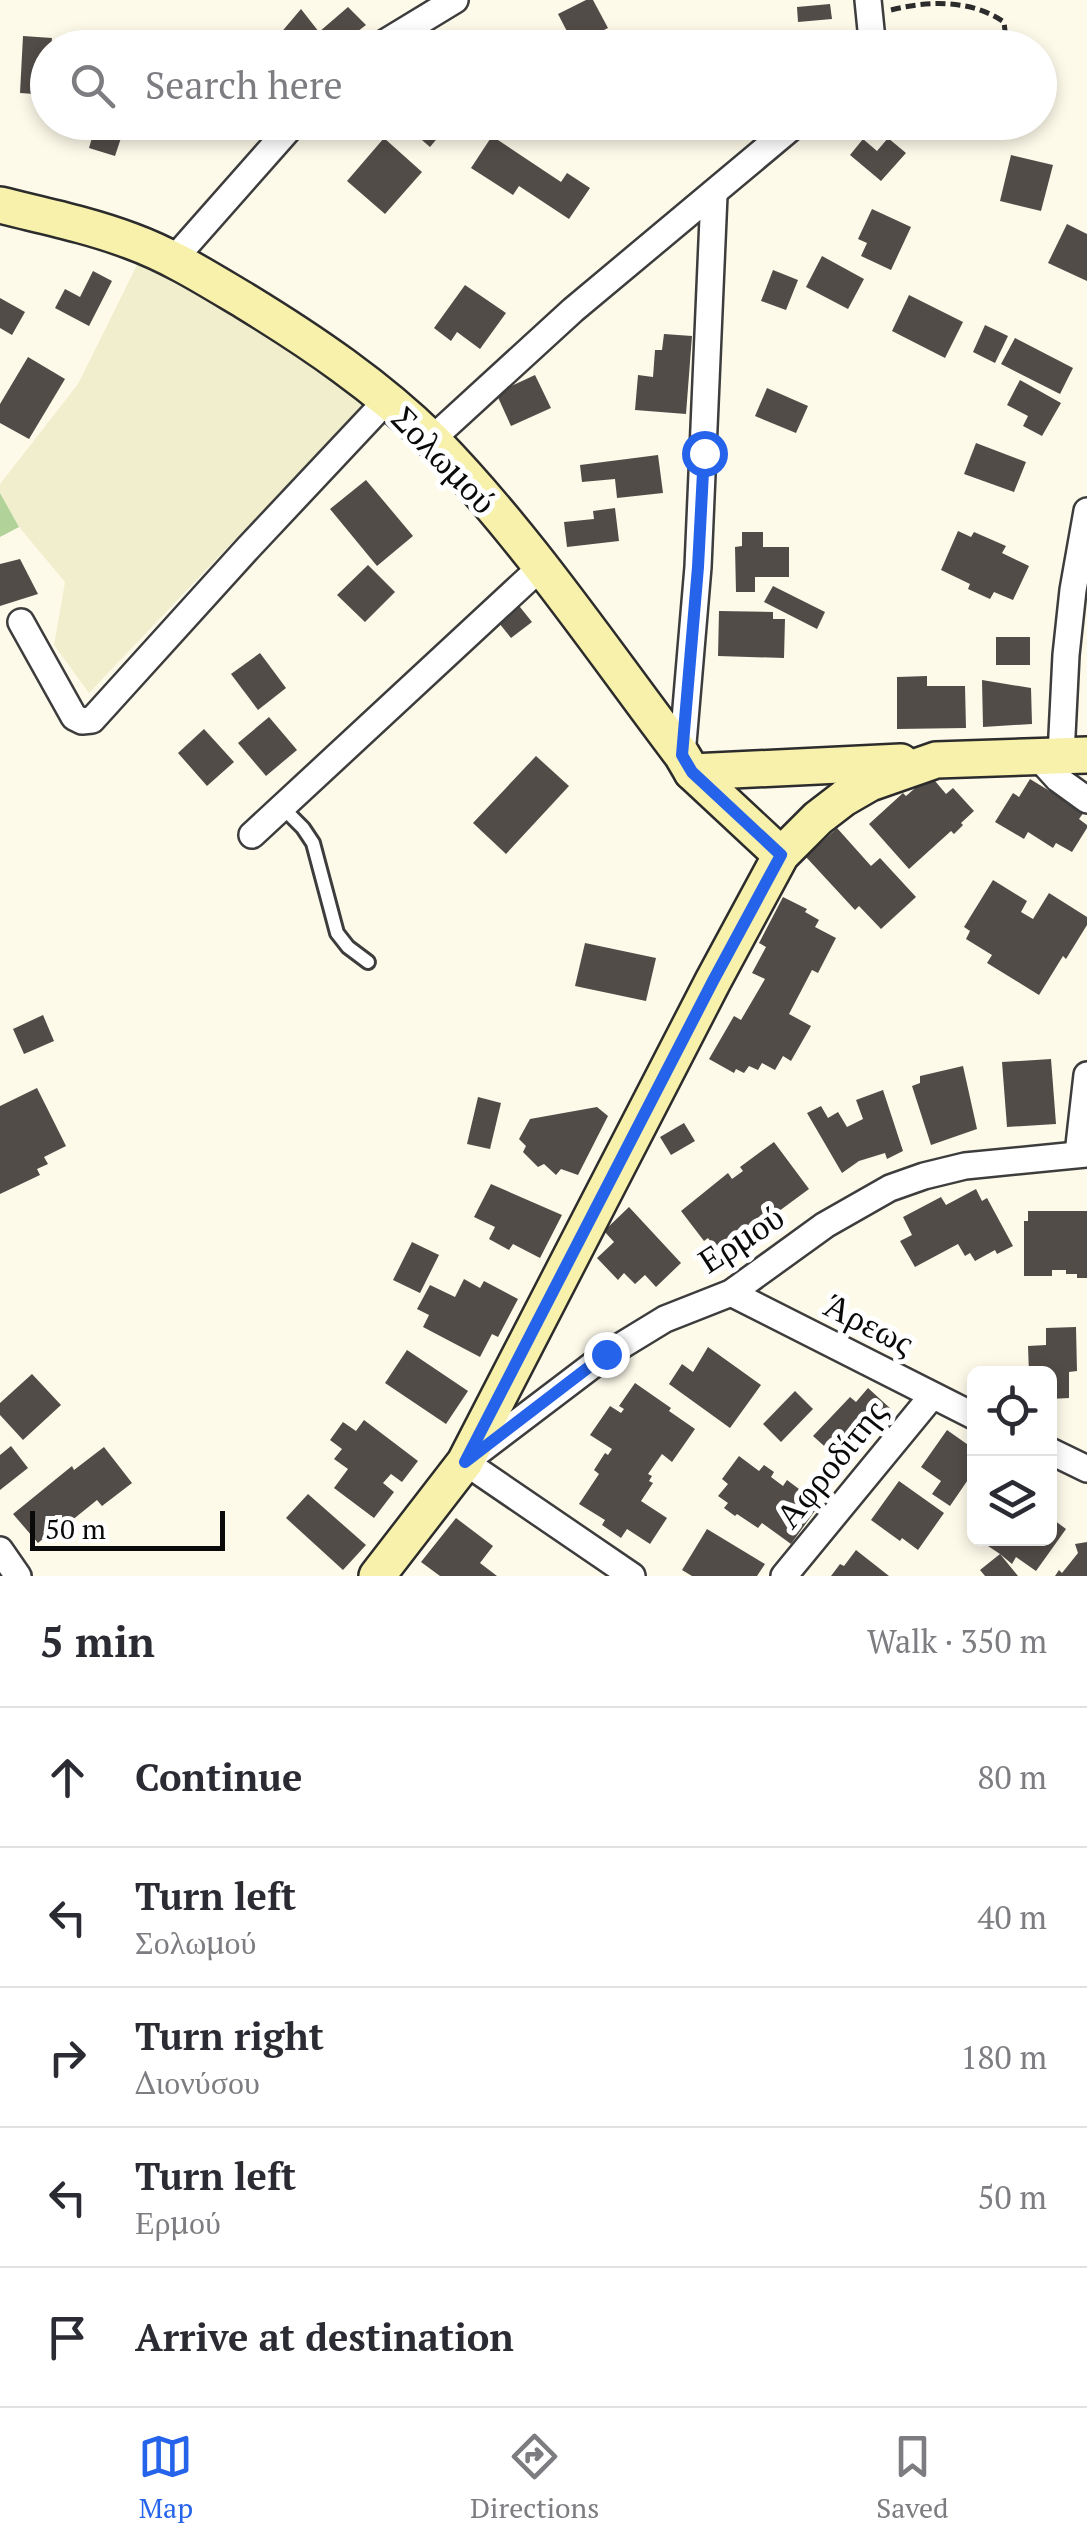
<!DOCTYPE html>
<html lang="en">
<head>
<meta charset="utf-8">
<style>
	:root { --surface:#fff; --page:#f2f2f3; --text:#2b2b33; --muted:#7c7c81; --line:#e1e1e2; --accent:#2563eb }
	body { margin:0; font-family:"PT Serif",serif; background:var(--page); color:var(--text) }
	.controls { position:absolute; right:30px; bottom:30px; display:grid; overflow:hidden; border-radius:15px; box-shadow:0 5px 15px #0003 }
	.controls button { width:90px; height:90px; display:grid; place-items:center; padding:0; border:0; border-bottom:2px solid var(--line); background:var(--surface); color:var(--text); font:50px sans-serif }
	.scale { position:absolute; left:30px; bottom:25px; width:195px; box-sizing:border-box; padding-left:10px; border:5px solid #0a0a0a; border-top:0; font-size:28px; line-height:35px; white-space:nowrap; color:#0a0a0a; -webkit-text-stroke:8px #fff; paint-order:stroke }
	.stop { position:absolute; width:30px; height:30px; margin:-22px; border:8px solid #2563eb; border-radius:50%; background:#fff }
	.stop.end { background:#2563eb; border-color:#fff; box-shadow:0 2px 10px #0008 }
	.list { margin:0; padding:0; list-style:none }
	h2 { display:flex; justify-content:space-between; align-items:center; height:130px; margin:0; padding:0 40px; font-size:42px }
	h2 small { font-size:32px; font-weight:400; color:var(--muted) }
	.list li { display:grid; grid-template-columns:65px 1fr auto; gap:30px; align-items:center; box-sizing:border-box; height:140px; padding:0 40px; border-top:2px solid var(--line) }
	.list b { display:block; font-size:38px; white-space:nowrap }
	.list p { margin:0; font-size:32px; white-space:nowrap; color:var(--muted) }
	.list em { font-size:32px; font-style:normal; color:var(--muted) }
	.icon { flex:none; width:55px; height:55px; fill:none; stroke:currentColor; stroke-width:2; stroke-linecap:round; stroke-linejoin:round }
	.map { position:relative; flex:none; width:1087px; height:1576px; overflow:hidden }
	.search { position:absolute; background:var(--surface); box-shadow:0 5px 15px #0003; left:30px; right:30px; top:30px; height:110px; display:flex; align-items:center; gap:25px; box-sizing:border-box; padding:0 35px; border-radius:55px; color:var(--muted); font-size:38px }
	.sheet { height:830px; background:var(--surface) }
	nav { display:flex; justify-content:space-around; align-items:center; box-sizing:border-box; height:140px; border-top:2px solid var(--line); background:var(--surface); font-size:28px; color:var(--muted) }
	nav a { display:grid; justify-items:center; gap:5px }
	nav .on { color:var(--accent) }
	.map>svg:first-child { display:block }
	.farmland { fill:#f0eecd }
	.forest { fill:#b1d298 }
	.building { fill:#524c48 }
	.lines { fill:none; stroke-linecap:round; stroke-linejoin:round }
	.lane-casing { stroke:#3d3d3d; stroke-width:18 }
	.street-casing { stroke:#3d3d3d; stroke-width:30 }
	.secondary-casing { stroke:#2c2c2c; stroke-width:40 }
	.path { stroke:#2c2c2c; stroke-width:5; stroke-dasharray:10 5; stroke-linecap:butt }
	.lane { stroke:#fff; stroke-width:12 }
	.street { stroke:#fff; stroke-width:25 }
	.secondary { stroke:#f7f1ab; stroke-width:35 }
	.route { stroke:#2563eb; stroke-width:12 }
	.labels { text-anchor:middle; stroke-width:10; stroke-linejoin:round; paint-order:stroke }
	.street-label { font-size:35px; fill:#0a0a0a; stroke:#fff }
</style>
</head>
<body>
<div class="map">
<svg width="1087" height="1576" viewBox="0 0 1087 1576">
	<rect width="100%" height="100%" fill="#fdfaea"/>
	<!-- farmland -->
	<path class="farmland" d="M140 259 270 336 365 403 89 693 54 645 65 582 19 527 0 493V484L78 384Z"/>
	<!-- forest -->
	<path class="forest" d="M0 493 19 527 0 537Z"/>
	<!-- building -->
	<g class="building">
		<path d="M586 0H593L608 28 574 45 558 14Z"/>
		<path d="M830 4 832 19 798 22 797 7Z"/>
		<path d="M348 7 366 25 336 48H268L301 9 319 32Z"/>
		<path d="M23 36 52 38 51 48H48V95L20 93Z"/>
		<path d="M401 122H451L430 147Z"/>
		<path d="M610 122H639L615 133Z"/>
		<path d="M96 124 123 132 115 156 89 148Z"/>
		<path d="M492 136 561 182 567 173 590 188 569 219 519 186 513 195 471 168Z"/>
		<path d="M384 138 422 172 385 214 347 181Z"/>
		<path d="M888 138 906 153 881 181 850 155 863 139 877 151Z"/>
		<path d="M1011 155 1053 165 1041 211 1000 201Z"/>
		<path d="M872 209 911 227 891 270 861 256 867 243 858 239Z"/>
		<path d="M1067 224 1087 234V281L1048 263Z"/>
		<path d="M822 256 864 279 848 309 806 287Z"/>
		<path d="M773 270 798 280 786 310 761 301Z"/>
		<path d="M93 271 112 281 89 326 55 308 65 289 80 297Z"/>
		<path d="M465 285 506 313 480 349 457 332 451 341 434 328Z"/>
		<path d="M909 295 963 322 945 358 892 331Z"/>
		<path d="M0 298 25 312 12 335 0 328Z"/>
		<path d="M985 325 1008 336 995 363 973 352Z"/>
		<path d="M664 334 692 336 686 414 635 410 638 375 653 377 655 350H662Z"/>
		<path d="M1015 338 1073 368 1060 394 1001 364Z"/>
		<path d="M28 357 65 379 29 439 0 423V404Z"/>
		<path d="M535 375 551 408 511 426 496 393Z"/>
		<path d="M1020 380 1061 403 1042 436 1023 426 1028 416 1007 405Z"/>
		<path d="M767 388 808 406 796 433 755 416Z"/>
		<path d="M976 443 1026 462 1014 492 964 474Z"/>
		<path d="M658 455 663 493 617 498 615 479 582 482 580 465Z"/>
		<path d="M366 480 413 536 377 566 330 509Z"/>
		<path d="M615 508 619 541 567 547 564 522 594 519 593 511Z"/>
		<path d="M958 531 971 537 974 532 1006 546 1002 553 1029 566 1013 600 994 592 990 599 968 589 970 584 941 570Z"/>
		<path d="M742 532H763V547H789V577H755V592H736L735 547 742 546Z"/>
		<path d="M20 559 38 594 0 606V564Z"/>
		<path d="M368 565 395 592 365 622 337 595Z"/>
		<path d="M773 586 825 612 817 629 764 602Z"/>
		<path d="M516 602 532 622 511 638 495 618Z"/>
		<path d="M719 611 773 612V619H785L784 658 718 656Z"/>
		<rect x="996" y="637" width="34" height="28"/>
		<path d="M260 653 286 688 258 710 231 674Z"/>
		<path d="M927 676V686H965L966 728 897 729V677Z"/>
		<path d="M982 680 1031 688 1032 724 983 727Z"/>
		<path d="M269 717 297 750 266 776 238 743Z"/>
		<path d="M204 729 234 762 207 786 178 753Z"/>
		<path d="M536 756 569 786 506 854 473 823Z"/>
		<path d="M930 775 946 794 953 788 974 811 961 823 963 825 954 834 951 831 909 869 869 824 903 793 906 796Z"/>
		<path d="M1030 779 1084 812 1079 819 1087 825V828L1072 852 1056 843 1053 848 1028 832 1024 839 995 822 1013 793 1019 797Z"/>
		<path d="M837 828 871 866 880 858 916 897 881 929 859 906 855 910 806 857Z"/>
		<path d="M993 880 1027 901 1021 912 1033 919 1049 893 1087 917V925L1066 959 1063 956 1039 995 987 963 992 955 966 939 970 931 964 927Z"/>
		<path d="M783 897 807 909 805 912 819 920 815 927 836 938 818 973 812 970 789 1014 811 1026 791 1061 783 1056 775 1070 762 1063 758 1070 749 1066 744 1073 736 1069 734 1073 709 1059 734 1016 741 1020 765 979 752 973 766 947 759 943Z"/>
		<path d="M585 943 656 958 646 1001 575 986Z"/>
		<path d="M43 1015 54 1041 24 1054 13 1029Z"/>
		<path d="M1051 1059 1056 1124 1007 1127 1002 1062Z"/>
		<path d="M963 1066 977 1129 931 1145 912 1086 920 1083V1076Z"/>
		<path d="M37 1088 66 1146 44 1157 48 1164 37 1169 40 1175 0 1194V1106Z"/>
		<path d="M883 1090 903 1151 887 1159 885 1153 859 1161 842 1173 807 1113 821 1106 828 1118 838 1112 847 1127 863 1119 856 1100Z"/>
		<path d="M478 1097 501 1103 490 1149 467 1144Z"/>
		<path d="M597 1107 608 1116 578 1175 561 1169 556 1175 544 1164 538 1167 523 1152 526 1146 519 1139 530 1119Z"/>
		<path d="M684 1123 695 1141 671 1155 660 1137Z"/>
		<path d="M774 1142 809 1189 771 1217 767 1211 747 1226 751 1231 720 1254 708 1238 704 1241 681 1211 728 1173 732 1179 743 1171 740 1167Z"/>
		<path d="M491 1184 562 1215 540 1258 513 1244 509 1250 489 1239 495 1227 474 1217Z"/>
		<path d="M976 1189 982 1201 987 1198 1013 1246 997 1254 995 1250 975 1261 970 1253 965 1256 958 1244 915 1267 900 1241 912 1235 903 1217 941 1197 946 1205Z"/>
		<path d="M629 1207 681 1263 656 1287 645 1275 635 1284 624 1273 618 1280 597 1258 614 1242 604 1231Z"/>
		<path d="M1028 1211H1087V1278H1077V1274H1066V1270H1052V1276H1024V1221H1028Z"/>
		<path d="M412 1242 439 1255 420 1293 393 1280Z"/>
		<path d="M464 1279 480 1288 484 1281 518 1299 498 1337 492 1334 480 1357 423 1327 429 1315 417 1309 430 1285 455 1297Z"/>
		<path d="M1076 1327 1077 1371 1069 1372V1398L1050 1399V1374H1029L1028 1346 1046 1345V1328Z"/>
		<path d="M708 1347 761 1385 730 1428 669 1384 682 1364 693 1372Z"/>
		<path d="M407 1350 468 1391 446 1424 385 1383Z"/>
		<path d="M32 1374 61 1405 23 1440 0 1415V1403Z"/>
		<path d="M635 1383 671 1408 669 1411 695 1429 672 1462 662 1454 648 1474 652 1476 649 1481 653 1483 641 1501 667 1518 650 1544 627 1529 621 1538 602 1525 605 1520 579 1504 599 1474 594 1470 605 1453 608 1455 612 1449 590 1435 610 1406 621 1413 624 1409 619 1406Z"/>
		<path d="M868 1388 891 1409 842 1462 813 1436 850 1397 856 1402Z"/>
		<path d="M795 1391 813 1409 781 1442 763 1424Z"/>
		<path d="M364 1420 418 1461 402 1482 391 1474 383 1483 394 1492 374 1518 334 1488 348 1469 334 1459 342 1449 330 1440 343 1422 356 1431Z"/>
		<path d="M947 1430 974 1449V1471L950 1506 932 1494 941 1481 921 1467Z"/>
		<path d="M11 1446 28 1468 0 1490V1455Z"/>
		<path d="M104 1447 132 1483 102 1506 97 1500 60 1530 57 1527 38 1543 13 1514 72 1466 74 1470Z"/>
		<path d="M739 1456 759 1471 764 1465 774 1472 771 1477 783 1486 787 1480 799 1489 796 1493 817 1508 791 1544 762 1523 758 1528 737 1514 735 1516 724 1508 728 1503 718 1496 728 1484 722 1479Z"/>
		<path d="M899 1481 944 1513 918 1550 902 1538 900 1541 871 1520Z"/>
		<path d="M308 1494 366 1545 343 1570 286 1518Z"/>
		<path d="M1050 1517 1066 1529 1036 1571 1016 1557 1012 1564 1000 1554 1018 1576H985L980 1570 1000 1554 976 1538H1050Z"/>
		<path d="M456 1518 493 1546 480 1563 497 1576H440L421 1562Z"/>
		<path d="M707 1529 765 1564 757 1576H692L682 1570Z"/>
		<path d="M1087 1542V1576H1055L1059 1570 1062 1573 1078 1553 1075 1544Z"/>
		<path d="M856 1550 889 1576H831L840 1564 844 1566Z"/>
	</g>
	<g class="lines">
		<defs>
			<path id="lane" d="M282 807 303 828 313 843 337 933 348 947 368 962"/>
			<g id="street">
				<path d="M868 0 872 40 870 48"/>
				<path d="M376 48 455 0"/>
				<path d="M174 259 295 122"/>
				<path d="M431 440 573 310 798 122"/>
				<path d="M21 622 74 717 82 721 92 720 248 548 387 400"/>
				<path d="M682 755 698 567 714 195"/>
				<path d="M1061 755 1066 655 1073 590 1087 511"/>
				<path d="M1037 756 1058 779 1087 800"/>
				<path d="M252 835 540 568"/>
				<path d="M1078 1154 1087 1075"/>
				<path d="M731 1293 974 1416"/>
				<path d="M1050 1451 1087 1469"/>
				<path d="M0 1550 18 1576"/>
				<path d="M632 1576 465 1462 606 1355 665 1319 731 1293 825 1225 890 1188 924 1176 965 1166 1087 1154"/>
				<path d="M784 1576 932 1396"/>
			</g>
			<g id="secondary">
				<path d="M0 205C44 216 89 225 131 241 172 256 208 279 245 301 312 342 377 386 433 441 525 535 603 651 682 755L692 772 781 855"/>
				<path d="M692 772 901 762"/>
				<path d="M377 1576 465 1462 713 981 781 855 818 818 844 798 870 783 936 760 1087 755"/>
			</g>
		</defs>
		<!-- lane casing -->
		<use href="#lane" class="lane-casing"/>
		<!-- street casing -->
		<use href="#street" class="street-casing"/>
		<!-- secondary casing -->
		<use href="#secondary" class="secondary-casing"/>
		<!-- path -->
		<path class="path" d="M891 10C930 0 972 0 1004 22L1007 48"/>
		<!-- lane -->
		<use href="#lane" class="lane"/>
		<!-- street -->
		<use href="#street" class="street"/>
		<!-- secondary -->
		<use href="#secondary" class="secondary"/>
	</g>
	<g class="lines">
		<!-- route -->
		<path class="route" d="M606 1354 465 1462 713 981 781 855 692 772 682 755 698 567 704 453"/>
	</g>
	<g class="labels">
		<!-- street labels -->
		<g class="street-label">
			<text transform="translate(444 460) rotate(46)" y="12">Σολωμού</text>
			<text transform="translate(741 1239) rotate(-33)" y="12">Ερμού</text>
			<text transform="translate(869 1324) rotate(27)" y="12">Άρεως</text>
			<text transform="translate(831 1464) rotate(-51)" y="12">Αφροδίτης</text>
		</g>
	</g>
</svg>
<div class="controls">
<button><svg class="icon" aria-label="locate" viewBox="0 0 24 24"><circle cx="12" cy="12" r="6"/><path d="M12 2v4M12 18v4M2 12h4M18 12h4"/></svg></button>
<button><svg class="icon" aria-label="layers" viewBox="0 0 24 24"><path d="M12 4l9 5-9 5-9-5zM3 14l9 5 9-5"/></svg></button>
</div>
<div class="scale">50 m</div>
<div class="stop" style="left:704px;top:453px"></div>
<div class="stop end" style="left:606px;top:1354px"></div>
<div class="search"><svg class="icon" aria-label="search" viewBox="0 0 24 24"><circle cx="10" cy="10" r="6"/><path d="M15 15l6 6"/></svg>Search here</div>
</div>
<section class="sheet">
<h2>5 min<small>Walk · 350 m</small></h2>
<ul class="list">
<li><svg class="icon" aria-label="ahead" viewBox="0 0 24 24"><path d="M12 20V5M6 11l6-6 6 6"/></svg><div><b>Continue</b></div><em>80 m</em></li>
<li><svg class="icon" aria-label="left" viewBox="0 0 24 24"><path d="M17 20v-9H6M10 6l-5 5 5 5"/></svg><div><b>Turn left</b><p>Σολωμού</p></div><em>40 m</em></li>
<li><svg class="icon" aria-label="right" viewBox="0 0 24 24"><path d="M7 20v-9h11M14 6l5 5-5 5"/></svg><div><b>Turn right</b><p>Διονύσου</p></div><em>180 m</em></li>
<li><svg class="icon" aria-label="left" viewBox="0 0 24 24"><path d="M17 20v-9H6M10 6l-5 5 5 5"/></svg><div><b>Turn left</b><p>Ερμού</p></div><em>50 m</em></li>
<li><svg class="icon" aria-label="arrive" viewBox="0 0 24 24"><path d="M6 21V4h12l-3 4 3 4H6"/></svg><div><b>Arrive at destination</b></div></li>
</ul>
</section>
<nav>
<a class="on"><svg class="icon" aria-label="map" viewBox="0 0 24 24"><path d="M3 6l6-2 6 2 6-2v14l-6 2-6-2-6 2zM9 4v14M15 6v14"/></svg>Map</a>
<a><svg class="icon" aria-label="directions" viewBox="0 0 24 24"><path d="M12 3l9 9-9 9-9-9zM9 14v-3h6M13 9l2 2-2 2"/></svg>Directions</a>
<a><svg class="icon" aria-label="saved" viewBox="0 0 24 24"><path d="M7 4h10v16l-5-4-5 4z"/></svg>Saved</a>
</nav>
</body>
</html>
